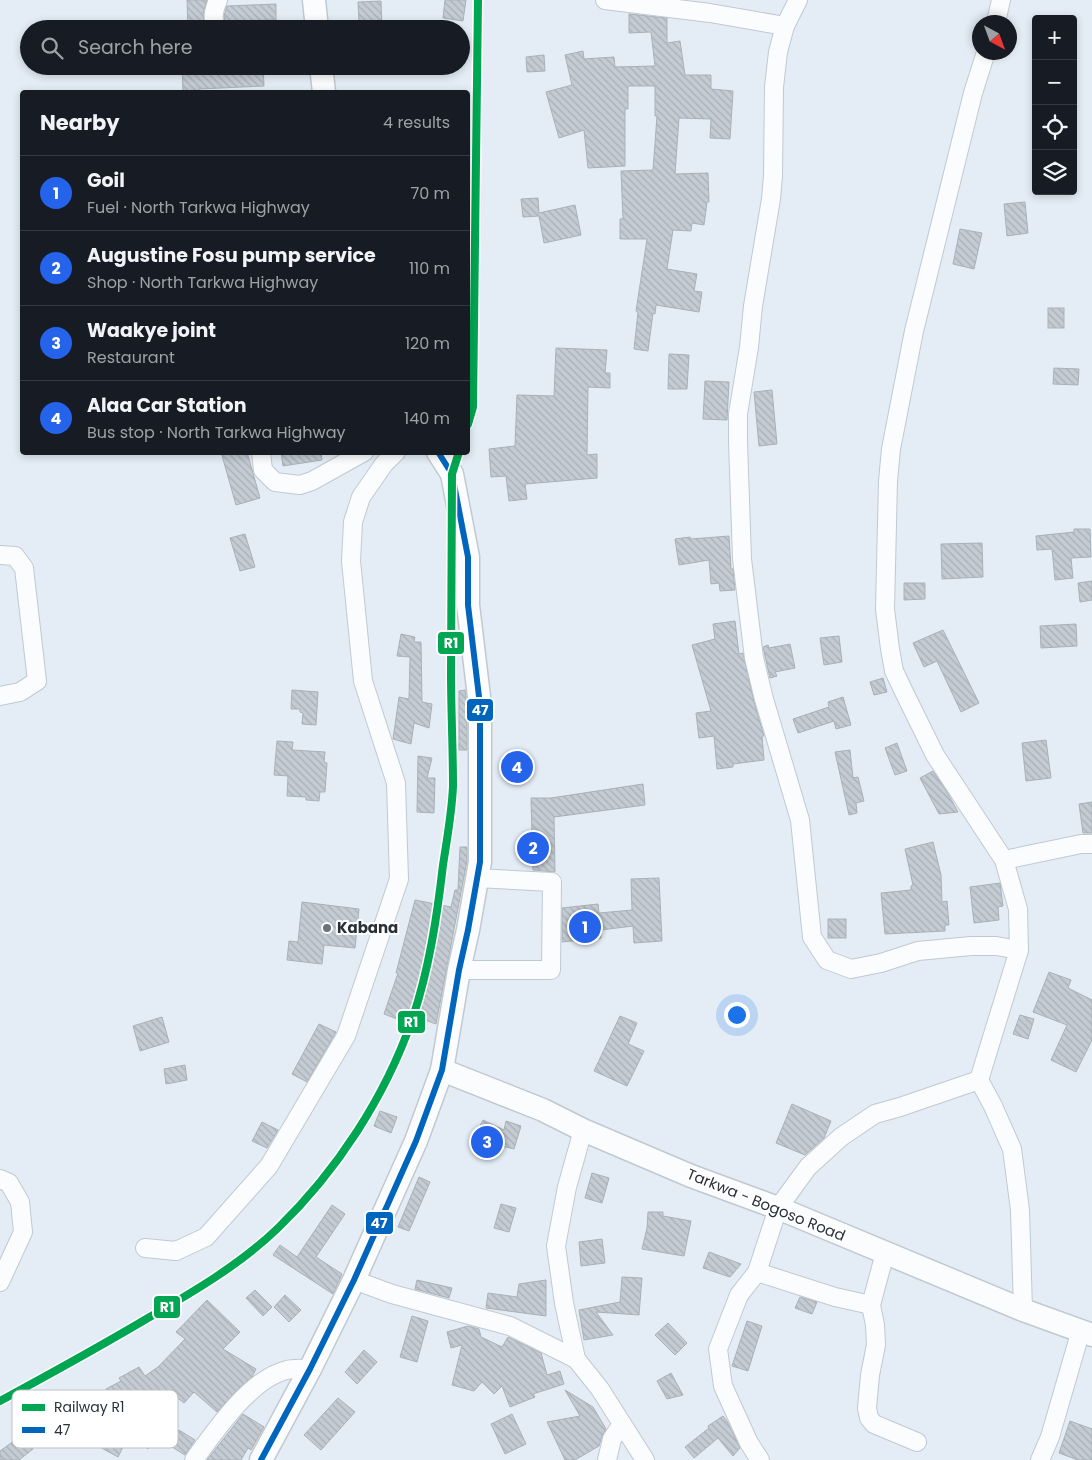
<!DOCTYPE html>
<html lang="en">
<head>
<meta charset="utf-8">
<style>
	:root { --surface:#171b24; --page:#20242c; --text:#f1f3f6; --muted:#9ea1a6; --line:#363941; --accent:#2563eb }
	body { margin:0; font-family:Poppins,sans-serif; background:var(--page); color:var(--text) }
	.controls { position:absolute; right:15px; top:15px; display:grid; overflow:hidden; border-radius:5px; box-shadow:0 2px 8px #0003 }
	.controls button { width:45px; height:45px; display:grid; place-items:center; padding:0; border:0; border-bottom:1px solid var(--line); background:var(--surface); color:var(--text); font:25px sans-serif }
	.compass { position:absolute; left:972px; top:15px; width:45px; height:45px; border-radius:50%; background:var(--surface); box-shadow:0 2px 8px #0003; rotate:139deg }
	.you { position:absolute; left:736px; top:1014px; width:18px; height:18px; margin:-12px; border:4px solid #fff; border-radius:50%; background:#1a73e8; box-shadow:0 0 0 8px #1a73e833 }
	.badge { display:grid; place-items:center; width:32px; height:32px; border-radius:50%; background:var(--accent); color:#fff; font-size:16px; font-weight:700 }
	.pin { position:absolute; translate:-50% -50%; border:2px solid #fff; box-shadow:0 1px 5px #0006 }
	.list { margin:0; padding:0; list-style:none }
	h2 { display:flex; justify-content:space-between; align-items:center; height:65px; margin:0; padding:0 20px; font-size:21px }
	h2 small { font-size:16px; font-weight:400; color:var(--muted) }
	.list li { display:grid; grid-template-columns:32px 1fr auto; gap:15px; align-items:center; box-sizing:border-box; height:75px; padding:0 20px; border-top:1px solid var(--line) }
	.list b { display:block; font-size:19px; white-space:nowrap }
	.list p { margin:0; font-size:16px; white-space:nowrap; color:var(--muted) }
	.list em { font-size:16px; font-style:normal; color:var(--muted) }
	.icon { flex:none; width:28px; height:28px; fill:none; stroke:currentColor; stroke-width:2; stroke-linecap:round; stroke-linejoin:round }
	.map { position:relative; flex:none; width:1092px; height:1460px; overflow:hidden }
	.search { position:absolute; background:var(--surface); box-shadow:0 2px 8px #0003; left:20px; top:20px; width:450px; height:55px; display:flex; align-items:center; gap:12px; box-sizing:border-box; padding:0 18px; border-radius:28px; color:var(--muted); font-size:19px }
	.panel { position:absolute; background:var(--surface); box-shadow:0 2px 8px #0003; left:20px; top:90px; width:450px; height:365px; border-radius:5px }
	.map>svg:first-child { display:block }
	.building { fill:url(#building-back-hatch); stroke:#a9b1b8 }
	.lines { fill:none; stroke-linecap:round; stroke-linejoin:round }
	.minor-casing { stroke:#c1c9d0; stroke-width:20 }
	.major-casing { stroke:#c1c9d0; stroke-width:25 }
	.minor { stroke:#fbfcfe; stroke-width:18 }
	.major { stroke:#fbfcfe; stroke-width:22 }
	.bus-1-casing { stroke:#fff; stroke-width:10 }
	.bus-1 { stroke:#0065bd; stroke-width:6 }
	.rail-1-casing { stroke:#fff; stroke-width:11 }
	.rail-1 { stroke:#00a651; stroke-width:8 }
	.poi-dot { fill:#6a727a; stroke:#fff; stroke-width:2 }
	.labels { text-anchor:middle; stroke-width:4; stroke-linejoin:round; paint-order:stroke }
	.poi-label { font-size:15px; font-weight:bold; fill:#293038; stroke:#fff; text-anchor:start }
	.street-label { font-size:15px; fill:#293038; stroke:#fff }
	.key { fill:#fff; stroke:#bfc1c3; stroke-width:1 }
	.key-label { font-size:14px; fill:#293038 }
	.line-badge { stroke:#fff; stroke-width:2 }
	.badge-label { font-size:14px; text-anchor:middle; font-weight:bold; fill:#fff }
</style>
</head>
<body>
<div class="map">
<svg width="1092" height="1460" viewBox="0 0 1092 1460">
	<defs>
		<pattern id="building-back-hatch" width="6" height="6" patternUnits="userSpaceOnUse" patternTransform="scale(1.25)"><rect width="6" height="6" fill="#c4cbd3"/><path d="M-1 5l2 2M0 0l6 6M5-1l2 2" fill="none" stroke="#a8afb6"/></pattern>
	</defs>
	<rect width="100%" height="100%" fill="#e4edf6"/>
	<!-- building -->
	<g class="building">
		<path d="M187 0H207L203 14 205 29H188Z"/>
		<path d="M445 0H466L463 21 443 18Z"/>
		<path d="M381 1 382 29H370L369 21 359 22 358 2Z"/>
		<path d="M276 4V20L225 21 224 16 227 6Z"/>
		<path d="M629 14 667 18V43L680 41 685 75H711V89L733 91 730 139 710 138 711 119 679 118 675 174 708 173 709 202H707L704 225 692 223 691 231 673 230 667 269 697 274 694 291 702 292 699 312 656 305 655 314 653 313 648 351 634 349 638 312 636 311 647 239H620V219H623L621 171 653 170 657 116H655V86H628V109H625V166L588 168 584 130 559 138 546 92 572 85 565 55 583 51 584 59 614 57 615 67 655 66 651 32 629 33Z"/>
		<path d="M544 55 545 71 527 72 526 57Z"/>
		<path d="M182 66H263L264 86 199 89V92H183Z"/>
		<path d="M538 198 539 213 575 205 581 235 544 243 539 216 523 217 521 199Z"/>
		<path d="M1025 202 1028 233 1007 236 1004 204Z"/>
		<path d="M960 229 982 233 974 269 953 264Z"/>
		<rect x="1048" y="308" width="16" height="20"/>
		<path d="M556 348 607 350 605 373H610V388L588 387 587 455 597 454V478L525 484 527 499 509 501 506 476 491 477 489 449 515 446 517 395 554 396Z"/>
		<path d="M669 354 689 355 687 389H668Z"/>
		<path d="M1054 368 1079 369 1078 385 1053 384Z"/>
		<path d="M705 381 729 382 727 420 703 419Z"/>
		<path d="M772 390 777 444 759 446 754 392Z"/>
		<path d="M221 452H247L260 498 236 505Z"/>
		<path d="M281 452H321L322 460 283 466Z"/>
		<path d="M1074 529H1090L1091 557 1071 558 1073 578 1055 580 1052 549 1037 550 1036 536 1074 532Z"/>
		<path d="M245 534 255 567 240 571 230 538Z"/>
		<path d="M729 536 731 569H733L735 590 720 591 719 583 711 584 709 560 679 565 675 539 690 537 691 539Z"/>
		<path d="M982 543 983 577 942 579 941 544Z"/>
		<path d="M1092 581V600L1080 602 1078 583Z"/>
		<path d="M904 583H925V599L904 600Z"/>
		<path d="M735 621 739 654 743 653 754 702 764 736H762L764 760 733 764V767L717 769 714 736 699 738 696 713 711 711 692 645 715 639 713 624Z"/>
		<path d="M1076 624 1077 646 1041 648 1040 626Z"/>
		<path d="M943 630 979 703 961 712 937 661 924 667 913 643Z"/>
		<path d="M401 634 415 637 414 642H421L422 702 432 704 429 728 414 723 411 744 393 739 399 697 409 699 410 657 397 656Z"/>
		<path d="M839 636 842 662 824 665 820 638Z"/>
		<path d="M790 644 795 668 775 672 777 676 770 678 763 647 768 645 769 648Z"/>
		<path d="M883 678 887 692 874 695 870 682Z"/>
		<path d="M292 690 318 692 316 725 302 724 303 713 300 712V709H291Z"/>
		<path d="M465 690 467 706V750H459V691Z"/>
		<path d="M843 697 851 725 836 729 834 721 798 733 793 719 829 707 828 702Z"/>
		<path d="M1046 740 1051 778 1026 781 1022 743Z"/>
		<path d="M277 741 293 742 292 750 325 752 324 762 327 763 325 792H320L319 801 306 800V797L287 796 288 776 274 775Z"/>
		<path d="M897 743 907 771 895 775 885 748Z"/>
		<path d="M850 750 853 778 858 777 864 801 856 803 857 813 849 815 835 752Z"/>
		<path d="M418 756 432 758 427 778H435L434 813 417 812Z"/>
		<path d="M933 771 947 792 958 812 939 814 920 778Z"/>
		<path d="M643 784 645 805 554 817 555 872 533 870 531 798H551Z"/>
		<path d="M1092 802V833H1083L1079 804Z"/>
		<path d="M933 842 941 875 942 902 947 901 949 925H945V931L885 934 881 893 911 890V886L913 885 905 849Z"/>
		<path d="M460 847H467V861L436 1024 400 1011 397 1019 384 1014 398 973H396L415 900 451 907 455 890H458Z"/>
		<path d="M659 878 662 941 634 943 633 926 601 930V938L562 942V908L598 904 599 913 632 910 631 879Z"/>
		<path d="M1000 883 1003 906 998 907 999 920 974 923 970 887Z"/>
		<path d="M302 902 359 909 355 948 324 945 322 964 287 960 289 941 298 942Z"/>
		<rect x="828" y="919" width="18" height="19"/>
		<path d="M1049 972 1071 980 1068 988 1092 1000V1040L1076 1072 1051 1060 1067 1025 1033 1012Z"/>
		<path d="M1020 1015 1034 1019 1028 1039 1013 1034Z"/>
		<path d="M620 1016 637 1023 628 1044 644 1051 627 1086 594 1071Z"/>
		<path d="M162 1017 169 1042 140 1051 133 1026Z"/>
		<path d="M319 1024 336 1032 307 1082 292 1074Z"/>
		<path d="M185 1065 187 1080 166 1084 164 1069Z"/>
		<path d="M792 1104 831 1121 824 1138 805 1155 776 1143Z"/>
		<path d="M380 1111 397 1117 391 1133 374 1126Z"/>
		<path d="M483 1120 504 1130 506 1121 521 1126 514 1149 497 1145 476 1134Z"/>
		<path d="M262 1122 278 1130 267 1148 252 1141Z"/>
		<path d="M592 1173 609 1178 602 1203 585 1198Z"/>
		<path d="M419 1177 430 1182 409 1231 398 1227Z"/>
		<path d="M501 1204 516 1208 509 1232 494 1228Z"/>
		<path d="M332 1205 345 1214 316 1257 342 1274 333 1294 273 1255 280 1245 297 1257Z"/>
		<path d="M648 1212H663V1216L691 1221 684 1256 642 1249 647 1228Z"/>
		<path d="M602 1239 605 1263 581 1266 579 1242Z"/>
		<path d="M709 1252 741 1264 730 1277 703 1268Z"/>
		<path d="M622 1277 642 1278 639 1315 596 1312 613 1335 584 1340 579 1310 620 1302Z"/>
		<path d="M417 1280 452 1288 449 1298 415 1289Z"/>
		<path d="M546 1280V1316L486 1308 488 1293 517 1297 519 1284Z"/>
		<path d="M255 1290 272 1307 263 1316 246 1298Z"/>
		<path d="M285 1295 301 1310 289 1322 274 1307Z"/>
		<path d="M800 1297 817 1302 812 1314 795 1308Z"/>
		<path d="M207 1300 240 1332 223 1349 256 1369 252 1377 240 1387 217 1412 194 1392 184 1403 175 1396 138 1416 160 1432 148 1449 129 1435 118 1457 61 1426 78 1413 75 1409 107 1391 106 1389 121 1381 119 1378 139 1367 145 1376 158 1367 185 1339 176 1332Z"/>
		<path d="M412 1316 428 1321 417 1362 400 1357Z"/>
		<path d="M747 1321 762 1326 748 1371 732 1366Z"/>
		<path d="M668 1323 687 1343 675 1355 655 1335Z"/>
		<path d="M468 1326 479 1329 481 1337 502 1347 508 1337 541 1353 547 1375 560 1371 564 1384 533 1394 535 1397 510 1407 502 1386 494 1394 482 1382 474 1391 452 1385 462 1345 451 1348 447 1332Z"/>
		<path d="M364 1350 377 1362 357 1384 345 1372Z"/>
		<path d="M671 1373 683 1395 667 1399 657 1381Z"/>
		<path d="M565 1390 593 1407 606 1429 602 1436 599 1446 575 1460H565L547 1422 580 1416Z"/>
		<path d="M338 1398 355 1412 321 1450 304 1435Z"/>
		<path d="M243 1414 264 1427 251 1450 248 1448 241 1460H207Z"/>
		<path d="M512 1414 526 1444 505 1454 491 1424Z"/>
		<path d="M723 1416 727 1421 740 1448 733 1456 718 1438 694 1458 685 1447 709 1428 708 1426Z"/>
		<path d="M1070 1421 1092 1429V1460H1078L1059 1453Z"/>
		<path d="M179 1430 195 1440 185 1455 169 1445Z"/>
		<path d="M22 1435 33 1449 19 1460H0V1451Z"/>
	</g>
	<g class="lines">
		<defs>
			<g id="minor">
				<path d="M605 0 710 13 785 26"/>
				<path d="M996 22 1001 0"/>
				<path d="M217 29C211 19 214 10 218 0"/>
				<path d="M986 52 973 93 914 331 891 449 888 481 885 609 890 649 894 671 904 692 935 755 1004 860 1018 909 1019 950"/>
				<path d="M261 452 263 470 275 482 300 485 312 481 364 452"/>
				<path d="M0 555 15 556 24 568 37 681 20 692 0 696"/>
				<path d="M1004 860 1081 844H1092"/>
				<path d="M459 970H551L552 882 477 878"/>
				<path d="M979 1080 993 1106 1012 1149 1020 1210 1023 1310"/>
				<path d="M583 1130 567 1187 556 1246 564 1303 576 1359 600 1389 645 1460"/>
				<path d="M0 1179 9 1183 20 1202 23 1232 0 1282"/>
				<path d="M145 1248 176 1251 206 1237 269 1166 346 1036 399 879 396 783 363 681 351 561 353 522 361 497 384 464 396 452"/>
				<path d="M885 1253 871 1305 875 1325 876 1345 870 1375 867 1408 869 1418 874 1424 917 1442"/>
				<path d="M757 1272 835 1297 871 1305"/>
				<path d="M354 1280 392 1294 510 1326 576 1359"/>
				<path d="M194 1460C215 1431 251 1378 287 1370 294 1368 303 1369 310 1369"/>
				<path d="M607 1460 612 1439 622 1424"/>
				<path d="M760 1460 749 1443 723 1386 718 1349 739 1295 757 1272 778 1208 808 1167 841 1137 875 1114 900 1107 979 1080 1019 950 996 946H971L918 951 881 963 851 969 827 960 812 937 800 820 764 699 754 658 742 559 738 442V414L749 347 753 306 771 199 773 176 774 87 778 52 785 26 798 0"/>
				<path d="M1040 1460 1050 1437 1081 1330"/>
			</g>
			<g id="major">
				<path d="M314 0 317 29"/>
				<path d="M321 66 324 92"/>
				<path d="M442 1070 543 1110 583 1130 691 1176 778 1208 1023 1310 1092 1335"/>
				<path d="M261 1460 310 1369 354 1280 416 1141 442 1070 459 970 468 930 480 862V705L468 605V557L452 474 438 452"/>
			</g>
		</defs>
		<!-- minor casing -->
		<use href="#minor" class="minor-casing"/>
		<!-- major casing -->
		<use href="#major" class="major-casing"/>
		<!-- minor -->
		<use href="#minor" class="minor"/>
		<!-- major -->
		<use href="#major" class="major"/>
		<defs>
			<path id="bus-1" d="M261 1460 310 1369 354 1280 416 1141 442 1070 459 970 468 930 480 862V705L468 605V557L452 474 438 452"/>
		</defs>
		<!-- bus-1 casing -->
		<use href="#bus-1" class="bus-1-casing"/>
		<!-- bus-1 -->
		<use href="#bus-1" class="bus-1"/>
		<defs>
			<g id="rail-1">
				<path d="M468 424 473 407 478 0"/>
				<path d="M0 1401C50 1374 99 1347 148 1318 193 1292 241 1264 278 1228 337 1171 385 1097 412 1020 429 970 437 917 443 865 447 839 452 812 453 786 453 748 451 710 451 673 451 607 452 540 452 474L459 452"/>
			</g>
		</defs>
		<!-- rail-1 casing -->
		<use href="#rail-1" class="rail-1-casing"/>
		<!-- rail-1 -->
		<use href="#rail-1" class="rail-1"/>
	</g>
	<!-- markers -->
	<circle class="poi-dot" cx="327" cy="928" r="5"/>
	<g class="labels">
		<!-- poi labels -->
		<g class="poi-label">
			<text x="337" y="933">Kabana</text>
		</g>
		<!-- street labels -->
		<g class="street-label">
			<text transform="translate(766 1205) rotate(22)" y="5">Tarkwa - Bogoso Road</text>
		</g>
	</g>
	<!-- legend -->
	<rect x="12" y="1390" width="166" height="58" rx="8" class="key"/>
	<rect x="22" y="1404" width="23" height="7" fill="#00a651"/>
	<rect x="22" y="1427" width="23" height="6" fill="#0065bd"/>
	<g class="key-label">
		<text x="54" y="1412">Railway R1</text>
		<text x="54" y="1435">47</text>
	</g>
	<g class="line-badge">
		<rect x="437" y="631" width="28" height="24" rx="5" fill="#00a651"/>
		<rect x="466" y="698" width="28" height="24" rx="5" fill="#0065bd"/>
		<rect x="397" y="1010" width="29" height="24" rx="5" fill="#00a651"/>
		<rect x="365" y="1211" width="29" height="24" rx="5" fill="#0065bd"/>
		<rect x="153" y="1295" width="28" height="24" rx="5" fill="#00a651"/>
	</g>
	<g class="badge-label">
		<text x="451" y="648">R1</text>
		<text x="480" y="715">47</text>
		<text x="411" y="1027">R1</text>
		<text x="379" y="1228">47</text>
		<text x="167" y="1312">R1</text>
	</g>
</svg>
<div class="controls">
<button>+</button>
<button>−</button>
<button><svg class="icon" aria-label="locate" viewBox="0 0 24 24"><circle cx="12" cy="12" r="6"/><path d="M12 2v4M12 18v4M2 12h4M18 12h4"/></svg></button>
<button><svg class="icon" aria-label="layers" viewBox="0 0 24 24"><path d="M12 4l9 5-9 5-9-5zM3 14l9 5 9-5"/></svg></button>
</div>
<svg class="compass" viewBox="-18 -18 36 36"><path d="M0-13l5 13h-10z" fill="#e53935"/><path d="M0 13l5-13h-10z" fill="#9ea1a6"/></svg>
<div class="you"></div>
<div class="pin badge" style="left:585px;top:927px">1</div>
<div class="pin badge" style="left:533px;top:848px">2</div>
<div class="pin badge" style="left:487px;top:1142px">3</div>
<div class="pin badge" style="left:517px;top:767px">4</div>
<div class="search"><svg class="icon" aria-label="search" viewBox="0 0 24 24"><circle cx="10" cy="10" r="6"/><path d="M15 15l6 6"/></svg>Search here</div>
<section class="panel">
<h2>Nearby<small>4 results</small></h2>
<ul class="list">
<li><span class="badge">1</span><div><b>Goil</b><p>Fuel · North Tarkwa Highway</p></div><em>70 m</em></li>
<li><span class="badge">2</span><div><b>Augustine Fosu pump service</b><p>Shop · North Tarkwa Highway</p></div><em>110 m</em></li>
<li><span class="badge">3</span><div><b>Waakye joint</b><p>Restaurant</p></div><em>120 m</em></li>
<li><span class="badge">4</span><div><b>Alaa Car Station</b><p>Bus stop · North Tarkwa Highway</p></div><em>140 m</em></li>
</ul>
</section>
</div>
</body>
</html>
